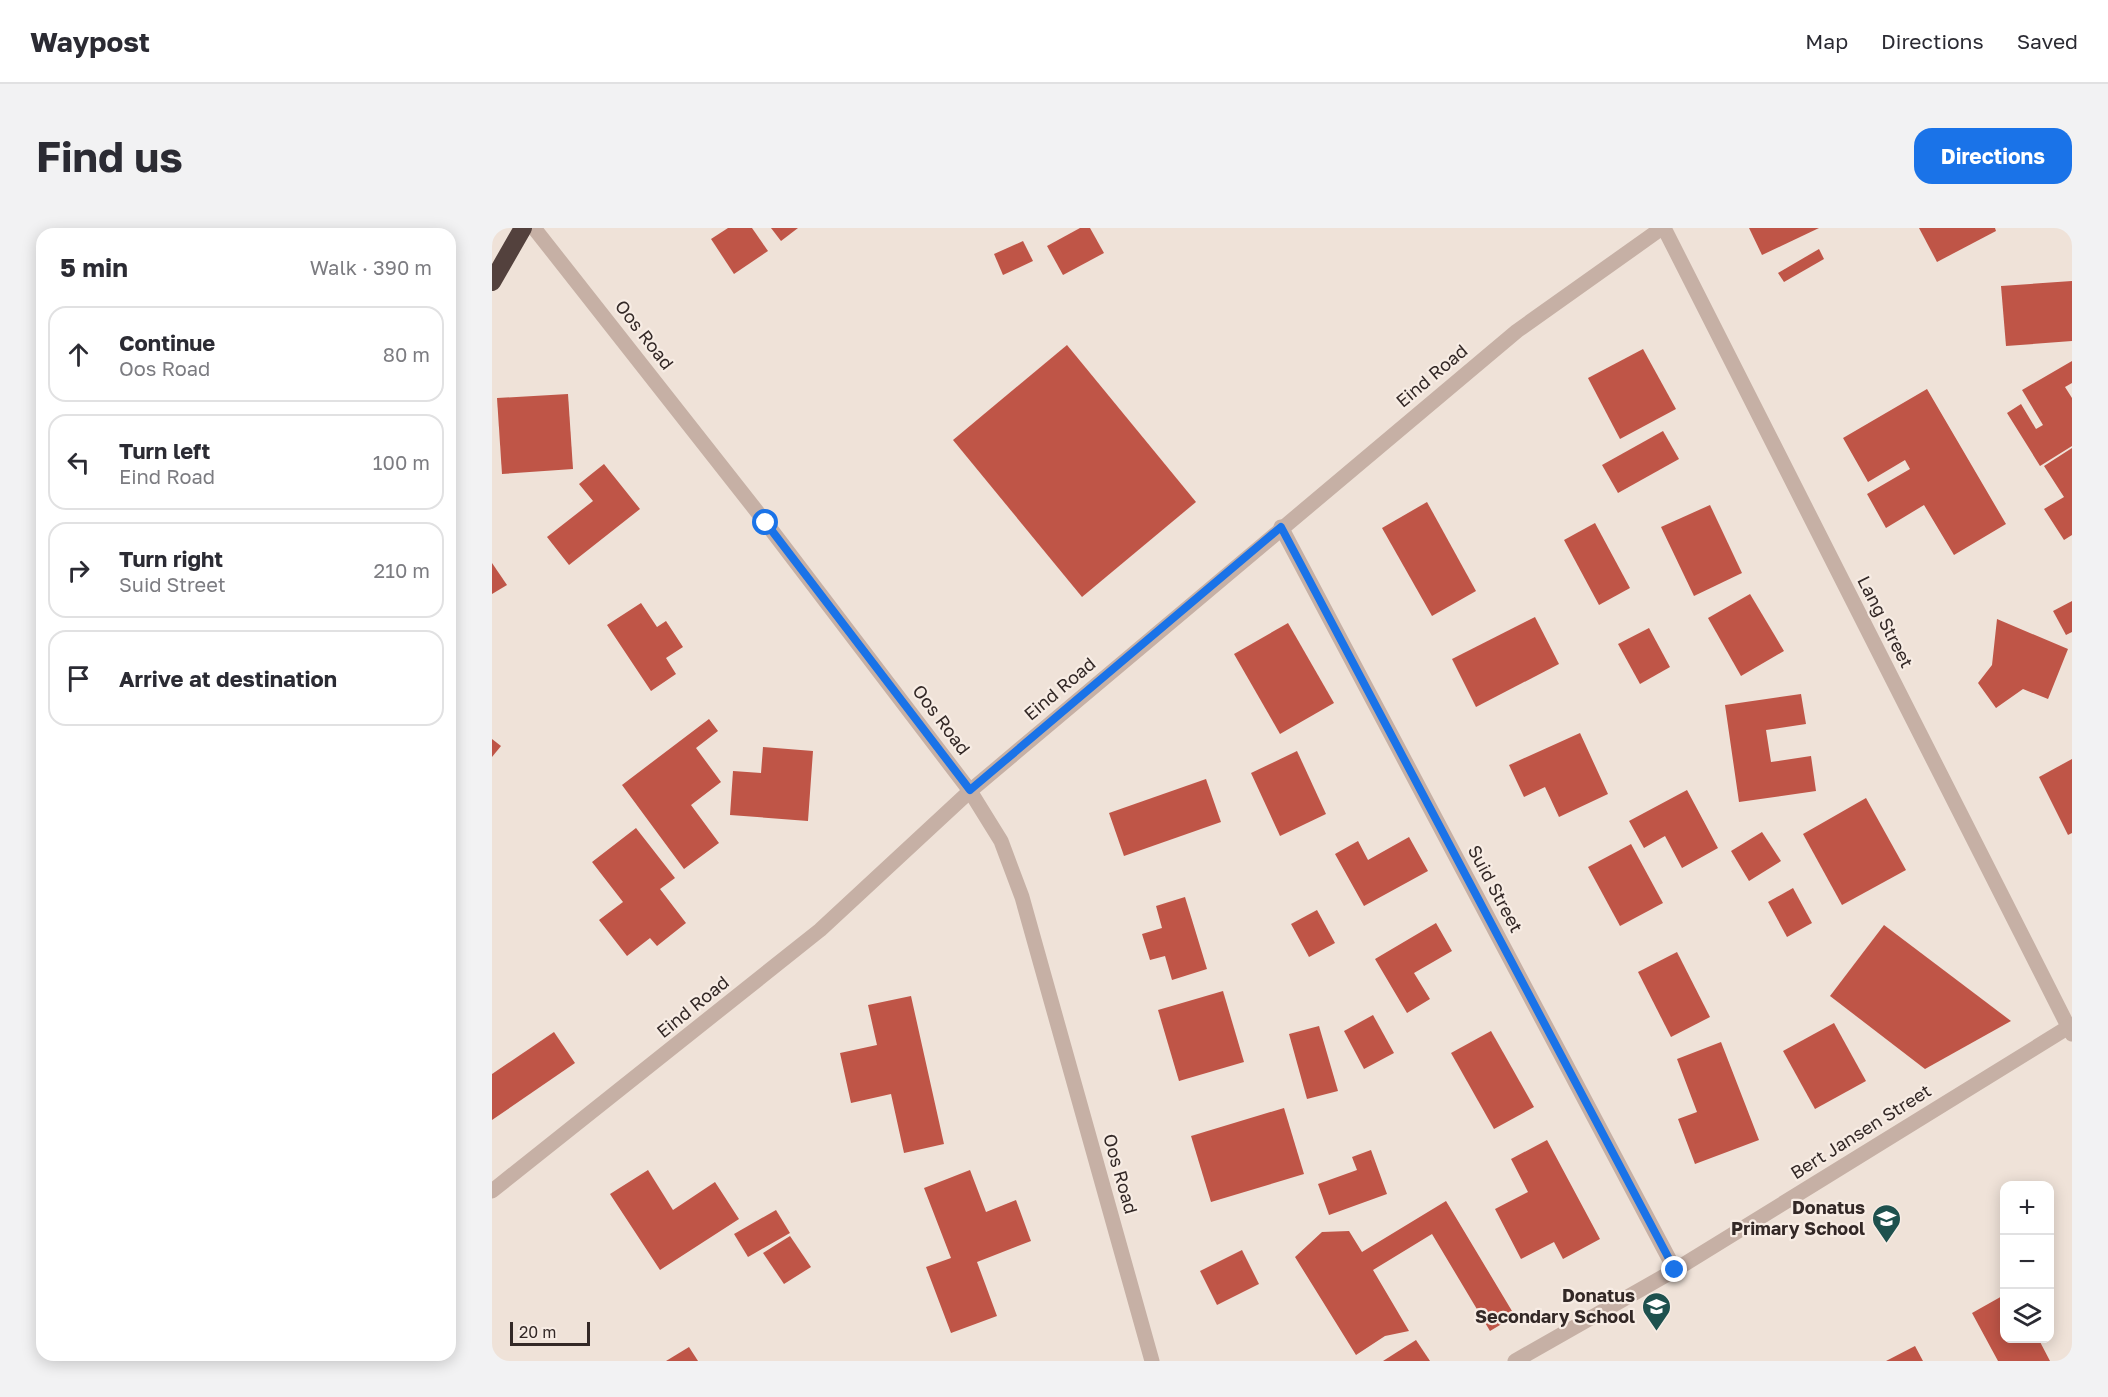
<!DOCTYPE html>
<html lang="en">
<head>
<meta charset="utf-8">
<style>
	:root { --surface:#fff; --page:#f2f2f3; --text:#2b2b33; --muted:#7c7c81; --line:#e1e1e2; --accent:#1a73e8 }
	body { margin:0; font-family:"Golos Text",sans-serif; background:var(--page); color:var(--text) }
	.controls { position:absolute; right:18px; bottom:18px; display:grid; overflow:hidden; border-radius:12px; box-shadow:0 3px 15px #0003 }
	.controls button { width:54px; height:54px; display:grid; place-items:center; padding:0; border:0; border-bottom:2px solid var(--line); background:var(--surface); color:var(--text); font:30px sans-serif }
	.scale { position:absolute; left:18px; bottom:15px; width:80px; box-sizing:border-box; padding-left:6px; border:3px solid #332826; border-top:0; font-size:16px; line-height:21px; white-space:nowrap; color:#332826; -webkit-text-stroke:4px #f7ece4; paint-order:stroke }
	.stop { position:absolute; width:18px; height:18px; margin:-14px; border:4px solid #1a73e8; border-radius:50%; background:#fff }
	.stop.end { background:#1a73e8; border-color:#fff; box-shadow:0 2px 6px #0008 }
	.list { margin:0; padding:0; list-style:none }
	h2 { display:flex; justify-content:space-between; align-items:center; height:78px; margin:0; padding:0 24px; font-size:26px }
	h2 small { font-size:20px; font-weight:400; color:var(--muted) }
	.list li { display:grid; grid-template-columns:39px 1fr auto; gap:18px; align-items:center; box-sizing:border-box; height:96px; margin:0 12px 12px; padding:0 12px; border:2px solid var(--line); border-radius:18px }
	.list b { display:block; font-size:22px; white-space:nowrap }
	.list p { margin:0; font-size:20px; white-space:nowrap; color:var(--muted) }
	.list em { font-size:20px; font-style:normal; color:var(--muted) }
	.icon { flex:none; width:33px; height:33px; fill:none; stroke:currentColor; stroke-width:2; stroke-linecap:round; stroke-linejoin:round }
	.map { position:relative; flex:none; width:1580px; height:1133px; overflow:hidden; border-radius:18px }
	header { display:flex; align-items:center; gap:36px; box-sizing:border-box; height:84px; padding:0 30px; background:var(--surface); border-bottom:2px solid var(--line) }
	header strong { font-size:28px }
	nav { display:flex; gap:33px; margin-inline-start:auto; font-size:21px }
	.intro { display:flex; align-items:center; justify-content:space-between; box-sizing:border-box; height:144px; padding:0 36px }
	h1 { margin:0; font-size:42px }
	.button { padding:15px 27px; border-radius:18px; background:var(--accent); color:#fff; font-size:21px; font-weight:700 }
	main { display:flex; gap:36px; padding:0 36px }
	aside { flex:1; background:var(--surface); border-radius:18px; box-shadow:0 3px 15px #0003 }
	.map>svg:first-child { display:block }
	.building { fill:#bf5547 }
	.lines { fill:none; stroke-linecap:round; stroke-linejoin:round }
	.minor { stroke:#c6b0a5; stroke-width:15 }
	.highway { stroke:#53413d; stroke-width:18 }
	.route { stroke:#1a73e8; stroke-width:8 }
	.labels { text-anchor:middle; stroke-width:4.5; stroke-linejoin:round; paint-order:stroke }
	.street-label { font-size:18px; fill:#332826; stroke:#f7ece4 }
	.poi-label { font-size:18px; font-weight:bold; fill:#332826; stroke:#f7ece4; text-anchor:end }
</style>
</head>
<body>
<header>
<strong>Waypost</strong>
<nav><a>Map</a><a>Directions</a><a>Saved</a></nav>
</header>
<div class="intro"><h1>Find us</h1><a class="button">Directions</a></div>
<main>
<aside>
<h2>5 min<small>Walk · 390 m</small></h2>
<ul class="list">
<li><svg class="icon" aria-label="ahead" viewBox="0 0 24 24"><path d="M12 20V5M6 11l6-6 6 6"/></svg><div><b>Continue</b><p>Oos Road</p></div><em>80 m</em></li>
<li><svg class="icon" aria-label="left" viewBox="0 0 24 24"><path d="M17 20v-9H6M10 6l-5 5 5 5"/></svg><div><b>Turn left</b><p>Eind Road</p></div><em>100 m</em></li>
<li><svg class="icon" aria-label="right" viewBox="0 0 24 24"><path d="M7 20v-9h11M14 6l5 5-5 5"/></svg><div><b>Turn right</b><p>Suid Street</p></div><em>210 m</em></li>
<li><svg class="icon" aria-label="arrive" viewBox="0 0 24 24"><path d="M6 21V4h12l-3 4 3 4H6"/></svg><div><b>Arrive at destination</b></div></li>
</ul>
</aside>
<div class="map">
<svg width="1580" height="1133" viewBox="0 0 1580 1133">
	<rect width="100%" height="100%" fill="#efe2d8"/>
	<!-- building -->
	<g class="building">
		<path d="M236 0H260L276 23 242 46 219 11Z"/>
		<path d="M279 0H306L289 13Z"/>
		<path d="M588 0H598L612 25 571 47 555 18Z"/>
		<path d="M1257 0H1327L1270 27Z"/>
		<path d="M1427 0H1503L1504 3 1445 34Z"/>
		<path d="M531 13 541 33 511 47 502 26Z"/>
		<path d="M1327 21 1332 31 1292 54 1286 45Z"/>
		<path d="M1580 53V113L1514 118 1509 58Z"/>
		<path d="M575 117 704 274 590 369 461 212Z"/>
		<path d="M1151 121 1184 181 1128 211 1096 150Z"/>
		<path d="M1580 133V155L1573 159 1580 170V218L1548 238 1515 185 1529 176 1544 201 1551 197 1530 162Z"/>
		<path d="M1435 161 1514 296 1462 327 1432 277 1394 300 1375 266 1418 241 1413 232 1376 254 1351 210Z"/>
		<path d="M76 166 81 241 10 246 5 170Z"/>
		<path d="M1171 203 1187 231 1126 265 1110 237Z"/>
		<path d="M1580 220V307L1572 312 1552 281 1572 269 1552 238Z"/>
		<path d="M112 236 148 281 77 337 55 309 101 273 87 256Z"/>
		<path d="M935 274 984 363 940 388 890 300Z"/>
		<path d="M1218 277 1250 345 1202 368 1169 299Z"/>
		<path d="M1103 295 1138 360 1107 377 1072 312Z"/>
		<path d="M0 335 15 357 0 366Z"/>
		<path d="M1258 366 1292 423 1249 448 1216 390Z"/>
		<path d="M1580 373V404L1574 407 1561 383Z"/>
		<path d="M149 375 165 399 174 393 191 419 174 430 184 446 159 463 115 397Z"/>
		<path d="M1043 389 1067 436 984 479 960 431Z"/>
		<path d="M1505 391 1576 421 1556 471 1531 461 1504 480 1486 455 1500 437Z"/>
		<path d="M796 395 842 475 788 506 742 426Z"/>
		<path d="M1157 400 1178 439 1148 456 1126 416Z"/>
		<path d="M1309 466 1314 496 1274 502 1279 534 1319 528 1324 563 1247 574 1233 477Z"/>
		<path d="M217 491 226 503 204 520 229 554 199 577 227 615 192 641 130 557Z"/>
		<path d="M1088 505 1116 566 1067 589 1053 559 1032 569 1017 537Z"/>
		<path d="M0 511 9 518 0 529Z"/>
		<path d="M271 519 321 523 316 593 238 587 241 543 269 545Z"/>
		<path d="M805 523 834 586 788 608 759 545Z"/>
		<path d="M1580 531V605L1576 607 1547 549Z"/>
		<path d="M714 551 729 594 632 628 617 585Z"/>
		<path d="M1195 562 1226 620 1190 640 1173 608 1152 620 1137 593Z"/>
		<path d="M1374 570 1414 642 1350 677 1311 606Z"/>
		<path d="M144 600 183 650 168 661 194 695 165 718 158 710 135 728 107 692 131 674 100 634Z"/>
		<path d="M1270 604 1289 633 1257 653 1239 623Z"/>
		<path d="M917 609 936 643 872 678 843 626 866 613 876 632Z"/>
		<path d="M1139 616 1171 675 1128 698 1096 639Z"/>
		<path d="M1301 660 1320 695 1295 709 1276 674Z"/>
		<path d="M693 669 715 741 680 752 673 728 658 732 650 706 670 700 664 678Z"/>
		<path d="M825 682 843 715 817 729 799 696Z"/>
		<path d="M944 695 960 723 922 745 938 771 915 785 883 731Z"/>
		<path d="M1392 697 1519 793 1433 841 1338 768Z"/>
		<path d="M1185 724 1218 789 1179 809 1146 744Z"/>
		<path d="M731 763 752 834 687 853 666 782Z"/>
		<path d="M419 768 452 916 412 925 399 866 359 875 348 825 385 817 376 777Z"/>
		<path d="M881 787 902 825 872 841 852 803Z"/>
		<path d="M1342 795 1374 853 1323 881 1291 823Z"/>
		<path d="M827 798 846 863 815 871 797 806Z"/>
		<path d="M999 803 1042 879 1002 901 959 825Z"/>
		<path d="M62 804 83 835 0 892V846Z"/>
		<path d="M1229 814 1267 912 1203 936 1186 891 1205 884 1185 831Z"/>
		<path d="M792 880 812 946 719 974 699 908Z"/>
		<path d="M1055 912 1108 1011 1071 1031 1062 1014 1029 1031 1003 981 1036 964 1019 931Z"/>
		<path d="M879 922 895 966 837 987 826 956 865 942 860 929Z"/>
		<path d="M156 942 181 982 223 954 247 991 168 1042 118 966Z"/>
		<path d="M478 942 494 984 524 972 539 1013 485 1034 505 1088 459 1105 434 1039 459 1030 432 960Z"/>
		<path d="M954 973 1023 1088 998 1103 940 1006 881 1042 917 1103 893 1108 864 1127 803 1029 830 1004 857 1003 870 1024Z"/>
		<path d="M284 982 298 1005 256 1029 242 1006Z"/>
		<path d="M298 1008 319 1039 292 1056 271 1025Z"/>
		<path d="M750 1022 767 1056 725 1077 708 1043Z"/>
		<path d="M1512 1067V1110H1546L1558 1133H1506L1480 1085Z"/>
		<path d="M924 1112 938 1133H891Z"/>
		<path d="M1423 1118 1431 1133H1394Z"/>
		<path d="M197 1119 206 1133H174Z"/>
	</g>
	<g class="lines">
		<!-- minor -->
		<g class="minor">
			<path d="M42 0 274 295 478 563 509 613 530 669 660 1133"/>
			<path d="M1172 0 1580 806"/>
			<path d="M789 299 1183 1042"/>
			<path d="M0 963 328 702 478 563 1025 103 1170 0"/>
			<path d="M1023 1133 1183 1042 1580 797"/>
		</g>
		<!-- highway -->
		<path class="highway" d="M0 54 31 0"/>
	</g>
	<g class="lines">
		<!-- route -->
		<path class="route" d="M274 295 478 562 789 299 1183 1042"/>
	</g>
	<!-- icons -->
	<defs>
		<symbol id="school-pin" viewBox="-11 -11 22 30"><path d="M0 17L-7.5 6A9.5 9.5 0 1 1 7.5 6Z" fill="#1e514e" stroke="#f7ece4"/><path d="M0-5L7-2L0 1L-7-2ZM-4 1L0 2.5L4 1V4Q0 6-4 4Z" fill="#fff"/></symbol>
	</defs>
	<g fill-rule="evenodd">
		<use href="#school-pin" x="1378" y="974" width="33" height="45"/>
		<use href="#school-pin" x="1148" y="1062" width="33" height="45"/>
	</g>
	<g class="labels">
		<!-- street labels -->
		<g class="street-label">
			<text transform="translate(152 107) rotate(52)" y="6">Oos Road</text>
			<text transform="translate(940 148) rotate(-40)" y="6">Eind Road</text>
			<text transform="translate(1393 394) rotate(63)" y="6">Lang Street</text>
			<text transform="translate(568 461) rotate(-40)" y="6">Eind Road</text>
			<text transform="translate(449 492) rotate(53)" y="6">Oos Road</text>
			<text transform="translate(1003 661) rotate(62)" y="6">Suid Street</text>
			<text transform="translate(201 779) rotate(-39)" y="6">Eind Road</text>
			<text transform="translate(1369 904) rotate(-32)" y="6">Bert Jansen Street</text>
			<text transform="translate(628 946) rotate(74)" y="6">Oos Road</text>
		</g>
		<!-- poi labels -->
		<g class="poi-label">
			<text x="1373" y="986">Donatus<tspan x="1373" dy="21">Primary School</tspan></text>
			<text x="1143" y="1074">Donatus<tspan x="1143" dy="21">Secondary School</tspan></text>
		</g>
	</g>
</svg>
<div class="controls">
<button>+</button>
<button>−</button>
<button><svg class="icon" aria-label="layers" viewBox="0 0 24 24"><path d="M12 4l9 5-9 5-9-5zM3 14l9 5 9-5"/></svg></button>
</div>
<div class="scale">20 m</div>
<div class="stop" style="left:274px;top:295px"></div>
<div class="stop end" style="left:1183px;top:1042px"></div>
</div>
</main>
</body>
</html>
